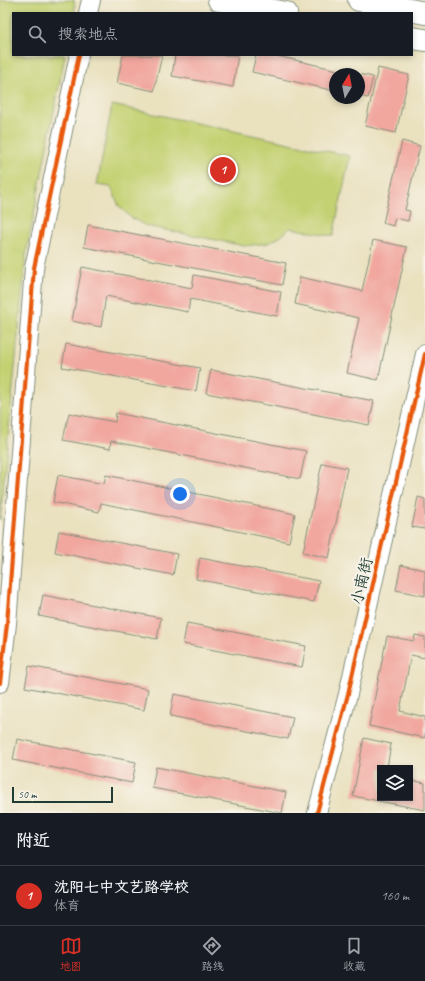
<!DOCTYPE html>
<html lang="zh">
<head>
<meta charset="utf-8">
<style>
	:root { --surface:#171b24; --page:#20242c; --text:#f1f3f6; --muted:#9ea1a6; --line:#363941; --accent:#d93025 }
	body { margin:0; font-family:Caveat,"LXGW WenKai TC",sans-serif; background:var(--page); color:var(--text) }
	.controls { position:absolute; right:12px; bottom:12px; display:grid; overflow:hidden; border-radius:0px; box-shadow:0 2px 6px #0003 }
	.controls button { width:36px; height:36px; display:grid; place-items:center; padding:0; border:0; border-bottom:1px solid var(--line); background:var(--surface); color:var(--text); font:20px sans-serif }
	.compass { position:absolute; left:329px; top:68px; width:36px; height:36px; border-radius:50%; background:var(--surface); box-shadow:0 2px 6px #0003; rotate:10deg }
	.scale { position:absolute; left:12px; bottom:10px; width:101px; box-sizing:border-box; padding-left:4px; border:2px solid #1f3d34; border-top:0; font-size:11px; line-height:14px; white-space:nowrap; color:#1f3d34; -webkit-text-stroke:3px #f7f3e8; paint-order:stroke }
	.you { position:absolute; left:180px; top:494px; width:14px; height:14px; margin:-10px; border:3px solid #fff; border-radius:50%; background:#1a73e8; box-shadow:0 0 0 6px #1a73e833 }
	.badge { display:grid; place-items:center; width:26px; height:26px; border-radius:50%; background:var(--accent); color:#fff; font-size:13px; font-weight:700 }
	.pin { position:absolute; translate:-50% -50%; border:2px solid #fff; box-shadow:0 1px 4px #0006 }
	.list { margin:0; padding:0; list-style:none }
	h2 { display:flex; justify-content:space-between; align-items:center; height:52px; margin:0; padding:0 16px; font-size:17px }
	h2 small { font-size:13px; font-weight:400; color:var(--muted) }
	.list li { display:grid; grid-template-columns:26px 1fr auto; gap:12px; align-items:center; box-sizing:border-box; height:60px; padding:0 16px; border-top:1px solid var(--line) }
	.list b { display:block; font-size:15px; white-space:nowrap }
	.list p { margin:0; font-size:13px; white-space:nowrap; color:var(--muted) }
	.list em { font-size:13px; font-style:normal; color:var(--muted) }
	.icon { flex:none; width:22px; height:22px; fill:none; stroke:currentColor; stroke-width:2; stroke-linecap:round; stroke-linejoin:round }
	.map { position:relative; flex:none; width:425px; height:813px; overflow:hidden }
	.search { position:absolute; background:var(--surface); box-shadow:0 2px 6px #0003; left:12px; right:12px; top:12px; height:44px; display:flex; align-items:center; gap:10px; box-sizing:border-box; padding:0 14px; border-radius:0px; color:var(--muted); font-size:15px }
	.sheet { height:112px; background:var(--surface) }
	nav { display:flex; justify-content:space-around; align-items:center; box-sizing:border-box; height:56px; border-top:1px solid var(--line); background:var(--surface); font-size:11px; color:var(--muted) }
	nav a { display:grid; justify-items:center; gap:2px }
	nav .on { color:var(--accent) }
	.map>svg:first-child { display:block }
	.green { fill:#c4d172; stroke:#728753 }
	.building { fill:#f1a69e }
	.lines { fill:none; stroke-linecap:round; stroke-linejoin:round }
	.minor-casing { stroke:#848f7a; stroke-width:20 }
	.major-casing { stroke:#848f7a; stroke-width:24 }
	.minor { stroke:#fff; stroke-width:18 }
	.major { stroke:#fff; stroke-width:22 }
	.cycleway-casing { stroke:#f7f3e8; stroke-width:6 }
	.cycleway { stroke:#e8590c; stroke-width:4 }
	.labels { text-anchor:middle; stroke-width:4; stroke-linejoin:round; paint-order:stroke }
	.street-label { font-size:16px; fill:#1f3d34; stroke:#f7f3e8 }
</style>
</head>
<body>
<div class="map">
<svg width="425" height="813" viewBox="0 0 425 813">
	<rect width="100%" height="100%" fill="#f7f3e8"/>
	<filter id="ink" filterUnits="userSpaceOnUse"><feTurbulence type="fractalNoise" baseFrequency=".025" numOctaves="2"/><feDisplacementMap in="SourceGraphic" scale="8" xChannelSelector="R" yChannelSelector="G"/><feConvolveMatrix kernelMatrix="1 2 1 2 8 2 1 2 1" color-interpolation-filters="sRGB"/></filter>
	<filter id="wash" filterUnits="userSpaceOnUse"><feTurbulence type="fractalNoise" baseFrequency=".012" numOctaves="4" result="noise"/><feDisplacementMap in="SourceGraphic" scale="16" xChannelSelector="R" yChannelSelector="G"/><feGaussianBlur stdDeviation="0.9" result="paint"/><feColorMatrix in="noise" values="0 0 0 0 0 0 0 0 0 0 0 0 0 0 0 0 0 1.4 0 .05"/><feComposite in="paint" operator="in"/></filter>
	<g filter="url(#wash)">
		<rect width="100%" height="100%" fill="#eae1bf"/>
		<!-- green -->
		<g class="green">
			<path d="M0 0H74L75 7 74 13H13V55H65L26 254 0 520Z"/>
			<path d="M112 105 350 156 333 236 290 228 280 237 268 243 245 246 146 226 130 217 119 206 111 187 97 185Z"/>
		</g>
		<g id="blocks">
			<!-- building -->
			<g class="building">
				<path d="M123 55H162L154 91 117 83Z"/>
				<path d="M175 55H238L233 87 172 76Z"/>
				<path d="M256 55H273L355 74H335V91L252 72Z"/>
				<path d="M378 68 409 75 396 133 365 126Z"/>
				<path d="M359 74 373 77 368 98 359 96Z"/>
				<path d="M402 141 420 146 405 210 410 211 408 221 395 218 393 226 383 223Z"/>
				<path d="M88 225 286 263 282 285 84 247Z"/>
				<path d="M373 240 407 247 378 380 347 373 359 318 295 304 300 277 362 291Z"/>
				<path d="M82 267 192 288 194 275 281 292 277 316 190 299 188 312 106 296 101 327 72 321Z"/>
				<path d="M66 344 200 368 196 391 62 367Z"/>
				<path d="M211 370 374 401 369 425 206 393Z"/>
				<path d="M69 413 115 422 116 413 306 451 300 479 111 441 110 449 63 440Z"/>
				<path d="M322 463 347 468 329 558 303 552Z"/>
				<path d="M58 475 104 484 106 475 295 514 289 542 101 503 99 512 53 502Z"/>
				<path d="M418 497 425 499V529L412 527Z"/>
				<path d="M59 531 177 554 173 575 55 552Z"/>
				<path d="M200 558 319 581 314 602 196 579Z"/>
				<path d="M401 565 425 570V596L396 590Z"/>
				<path d="M43 595 161 618 157 639 39 616Z"/>
				<path d="M187 623 306 646 302 667 183 644Z"/>
				<path d="M415 635 425 637V658L411 655 400 711 425 717V738L369 726 387 636 414 641Z"/>
				<path d="M29 666 148 689 144 710 25 687Z"/>
				<path d="M174 694 293 717 288 739 170 716Z"/>
				<path d="M364 738 391 744 387 768H380V798H410V780L425 783V810L353 796Z"/>
				<path d="M17 739 136 762 132 783 13 760Z"/>
				<path d="M156 767 286 792 282 813 152 788Z"/>
			</g>
		</g>
	</g>
	<g filter="url(#ink)">
		<use href="#blocks" fill-opacity="0" stroke="#848f7a" stroke-width="1"/>
		<g class="lines">
			<defs>
				<g id="minor">
					<path d="M88 13 91 0"/>
					<path d="M0 683 7 624 34 268 79 55"/>
					<path d="M317 813 348 694 425 354"/>
				</g>
				<g id="major">
					<path d="M219 0 286 13"/>
					<path d="M359 0 425 13"/>
					<path d="M412 38 425 40"/>
				</g>
			</defs>
			<!-- minor casing -->
			<use href="#minor" class="minor-casing"/>
			<!-- major casing -->
			<use href="#major" class="major-casing"/>
			<!-- minor -->
			<use href="#minor" class="minor"/>
			<!-- major -->
			<use href="#major" class="major"/>
			<defs>
				<g id="cycleway">
					<path d="M0 683 7 624 34 268 79 55"/>
					<path d="M317 813 348 694 425 354"/>
				</g>
			</defs>
			<!-- cycleway casing -->
			<use href="#cycleway" class="cycleway-casing"/>
			<!-- cycleway -->
			<use href="#cycleway" class="cycleway"/>
		</g>
	</g>
	<g class="labels">
		<!-- street labels -->
		<g class="street-label">
			<text transform="translate(361 581) rotate(-77)" y="6">小南街</text>
		</g>
	</g>
</svg>
<div class="controls">
<button><svg class="icon" aria-label="layers" viewBox="0 0 24 24"><path d="M12 4l9 5-9 5-9-5zM3 14l9 5 9-5"/></svg></button>
</div>
<svg class="compass" viewBox="-18 -18 36 36"><path d="M0-13l5 13h-10z" fill="#e53935"/><path d="M0 13l5-13h-10z" fill="#9ea1a6"/></svg>
<div class="scale">50 m</div>
<div class="you"></div>
<div class="pin badge" style="left:223px;top:170px">1</div>
<div class="search"><svg class="icon" aria-label="search" viewBox="0 0 24 24"><circle cx="10" cy="10" r="6"/><path d="M15 15l6 6"/></svg>搜索地点</div>
</div>
<section class="sheet">
<h2>附近<small></small></h2>
<ul class="list">
<li><span class="badge">1</span><div><b>沈阳七中文艺路学校</b><p>体育</p></div><em>160 m</em></li>
</ul>
</section>
<nav>
<a class="on"><svg class="icon" aria-label="map" viewBox="0 0 24 24"><path d="M3 6l6-2 6 2 6-2v14l-6 2-6-2-6 2zM9 4v14M15 6v14"/></svg>地图</a>
<a><svg class="icon" aria-label="directions" viewBox="0 0 24 24"><path d="M12 3l9 9-9 9-9-9zM9 14v-3h6M13 9l2 2-2 2"/></svg>路线</a>
<a><svg class="icon" aria-label="saved" viewBox="0 0 24 24"><path d="M7 4h10v16l-5-4-5 4z"/></svg>收藏</a>
</nav>
</body>
</html>
